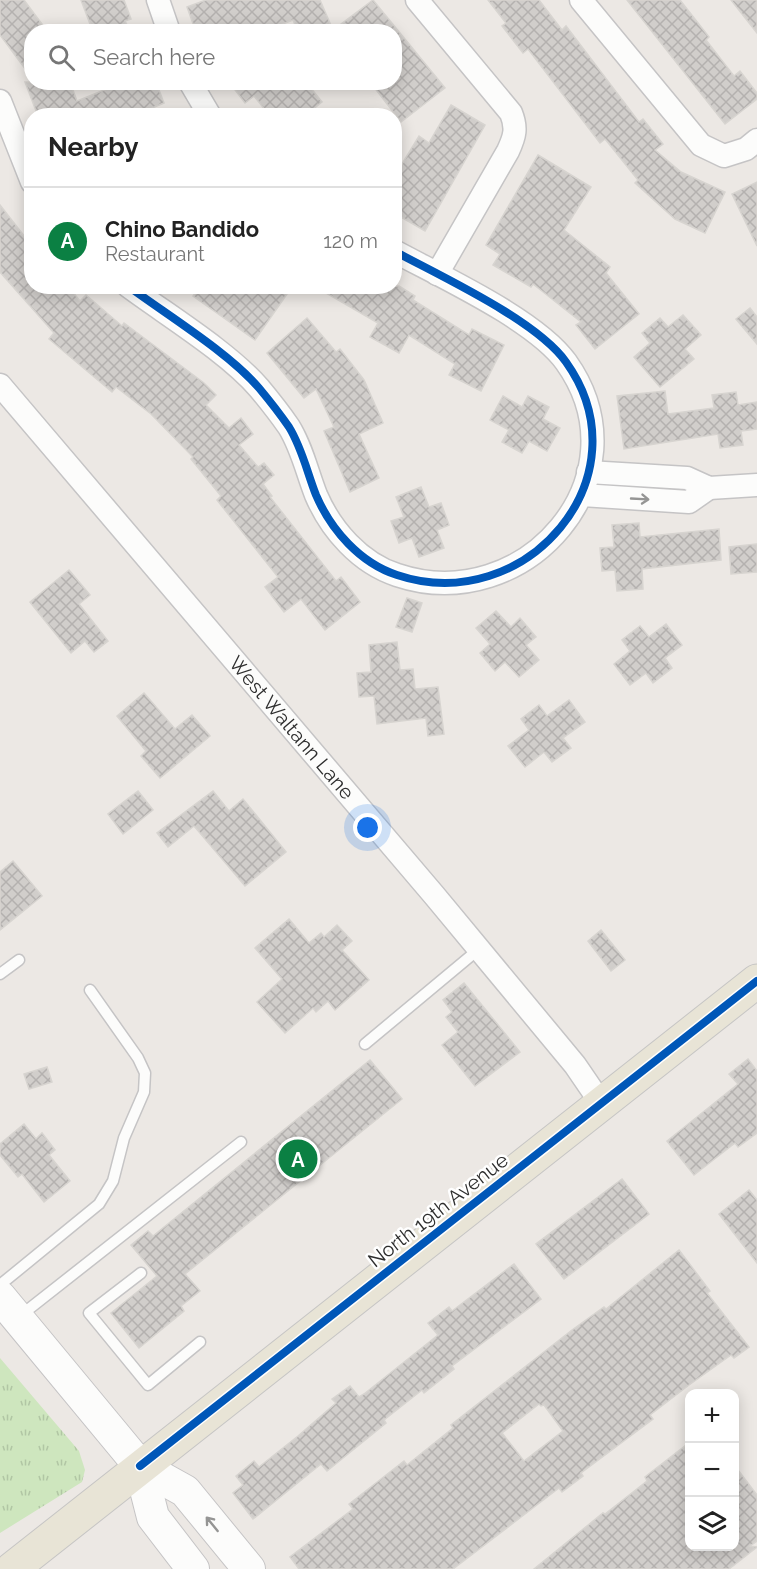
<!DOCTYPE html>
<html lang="en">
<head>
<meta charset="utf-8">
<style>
	:root { --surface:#fff; --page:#f2f2f2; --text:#222; --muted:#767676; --line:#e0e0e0; --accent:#0b8043 }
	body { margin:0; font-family:Raleway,sans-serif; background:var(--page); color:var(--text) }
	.controls { position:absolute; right:18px; bottom:18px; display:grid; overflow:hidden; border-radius:12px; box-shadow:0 3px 15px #0003 }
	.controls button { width:54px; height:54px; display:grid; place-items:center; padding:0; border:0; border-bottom:2px solid var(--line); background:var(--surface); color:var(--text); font:30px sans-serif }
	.you { position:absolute; left:368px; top:828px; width:21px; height:21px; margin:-15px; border:4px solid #fff; border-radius:50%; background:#1a73e8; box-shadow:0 0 0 9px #1a73e833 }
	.badge { display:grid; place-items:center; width:39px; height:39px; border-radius:50%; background:var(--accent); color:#fff; font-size:20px; font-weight:700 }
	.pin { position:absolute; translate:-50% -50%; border:3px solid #fff; box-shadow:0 2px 6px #0006 }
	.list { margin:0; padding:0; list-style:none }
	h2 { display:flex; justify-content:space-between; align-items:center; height:78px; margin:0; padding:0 24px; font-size:26px }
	h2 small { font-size:20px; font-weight:400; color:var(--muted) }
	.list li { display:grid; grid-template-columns:39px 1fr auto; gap:18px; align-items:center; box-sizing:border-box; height:108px; padding:0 24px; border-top:2px solid var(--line) }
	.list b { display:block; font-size:22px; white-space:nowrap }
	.list p { margin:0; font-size:20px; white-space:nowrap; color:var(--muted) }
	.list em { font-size:20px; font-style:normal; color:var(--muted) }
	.icon { flex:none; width:33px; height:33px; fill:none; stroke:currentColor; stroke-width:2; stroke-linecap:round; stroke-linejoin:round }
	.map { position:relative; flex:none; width:757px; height:1569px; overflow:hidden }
	.search { position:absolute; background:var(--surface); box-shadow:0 3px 15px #0003; left:24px; top:24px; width:378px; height:66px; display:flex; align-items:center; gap:15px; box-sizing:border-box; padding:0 21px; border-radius:24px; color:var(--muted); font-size:22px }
	.panel { position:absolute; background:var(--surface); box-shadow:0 3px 15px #0003; left:24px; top:108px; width:378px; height:186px; border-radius:24px }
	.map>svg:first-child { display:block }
	.grass { fill:url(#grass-tufts) }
	.building { fill:url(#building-cross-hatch); stroke:#d7d4d0; stroke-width:1.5; fill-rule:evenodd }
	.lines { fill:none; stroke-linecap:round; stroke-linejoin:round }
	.lane-casing { stroke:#c5c4c5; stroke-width:13 }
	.street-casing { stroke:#c5c4c5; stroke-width:25 }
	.secondary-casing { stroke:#c5c4c5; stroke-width:34 }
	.primary-casing { stroke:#c6c5c4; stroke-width:35 }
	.lane { stroke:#fcfcfb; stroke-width:10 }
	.street { stroke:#fcfcfb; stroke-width:22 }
	.secondary { stroke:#fcfcfb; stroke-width:32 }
	.primary { stroke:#e8e4d6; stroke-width:33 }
	.cycleway-casing { stroke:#fff; stroke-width:11 }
	.cycleway { stroke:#0057b8; stroke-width:8 }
	.oneway { stroke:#959594 }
	.labels { text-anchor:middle; stroke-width:5; stroke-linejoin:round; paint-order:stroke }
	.street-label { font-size:20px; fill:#2e2e2e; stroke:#fff }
</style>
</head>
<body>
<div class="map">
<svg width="757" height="1569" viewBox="0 0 757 1569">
	<defs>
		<pattern id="grass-tufts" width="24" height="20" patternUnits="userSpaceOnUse" patternTransform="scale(1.5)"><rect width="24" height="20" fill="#cee6be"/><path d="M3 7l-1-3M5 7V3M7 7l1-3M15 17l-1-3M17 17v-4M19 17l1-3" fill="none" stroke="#b1c6a4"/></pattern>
		<pattern id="building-cross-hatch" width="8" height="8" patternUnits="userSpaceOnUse" patternTransform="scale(1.5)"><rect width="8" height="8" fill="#d1cecb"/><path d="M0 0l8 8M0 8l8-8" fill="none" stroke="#b4b1af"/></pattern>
	</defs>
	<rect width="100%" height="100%" fill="#ece8e4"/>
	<!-- grass -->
	<path class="grass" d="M0 1358 79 1451 85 1470 82 1482 0 1533Z"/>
	<!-- building -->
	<g class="building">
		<path d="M0 0H24L48 32H32V78L0 35Z"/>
		<path d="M81 0H124L131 19 125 21 131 32H93Z"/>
		<path d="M206 0H320L333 30 373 0 445 88 401 122 370 82H394V32H298L293 20 262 32H196L187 7Z"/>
		<path d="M488 0H539L562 30 566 26 639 122 643 119 663 144 655 150 681 172 725 192 705 233 675 219 635 183 638 180 605 139 600 143 528 49 523 53 502 26 506 23Z"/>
		<path d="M627 0H680L709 37 706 40 734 76 740 71 757 93V99L725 124Z"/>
		<path d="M731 0H757V33Z"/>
		<path d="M25 82H70L77 101 124 82H156L164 103 133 116H38Z"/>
		<path d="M229 82H306L322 102 305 116H270L254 96 245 103Z"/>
		<path d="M451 105 485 125 425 231 394 213V177L419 136 429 143Z"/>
		<path d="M538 155 591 187 564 230 610 267 606 273 639 314 595 349 576 325 581 322 533 284 531 287 493 265 500 254 486 245Z"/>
		<path d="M757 182V246L732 194Z"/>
		<path d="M0 205 32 246V286H68L80 301 86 295 122 326 124 323 204 383 216 395 206 405 229 428 241 418 253 434 239 445 258 467 264 463 274 475 263 484 272 496 270 497 336 581 341 577 360 602 325 630 301 599 284 612 265 587 278 577 217 500 221 496 191 459 193 457 151 414 116 387 112 392 49 339 54 333 0 272Z"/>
		<path d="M200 286H280L287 294 255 340 193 296Z"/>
		<path d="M314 286H399L415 296 413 300 469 335 472 329 504 345 481 391 449 375 455 364 409 335 399 353 370 337 378 323Z"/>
		<path d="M750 308 757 317V344L736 319Z"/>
		<path d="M683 315 701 335 685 349 694 359 660 387 634 357 650 343 642 333 660 318 668 327Z"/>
		<path d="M307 318 336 352 340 349 364 380 383 423 359 434 379 478 350 492 324 431 334 427 316 389 304 398 267 353Z"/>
		<path d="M665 391 668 414 714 408 712 395 736 392 738 405 757 402V429L741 431 743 445 720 448 718 434 624 449 617 396Z"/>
		<path d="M503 396 522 407 528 396 549 407 543 419 560 428 547 451 529 441 522 453 502 442 509 430 490 420Z"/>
		<path d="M421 487 429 507 441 503 449 525 437 530 444 548 419 557 412 538 399 543 391 521 404 517 396 497Z"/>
		<path d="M639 523 640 537 719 529 721 560 642 569 643 589 617 591 615 570 602 571 600 548 614 547 612 525Z"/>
		<path d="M757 544V572L731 574 729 547Z"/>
		<path d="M69 570 90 595 79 604 108 641 94 652 85 641 71 653 30 602Z"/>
		<path d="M407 598 422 603 412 632 396 627Z"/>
		<path d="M496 611 511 627 520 618 536 637 526 645 539 660 519 677 505 662 495 671 480 653 490 644 476 628Z"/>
		<path d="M666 624 682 645 665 658 672 668 653 683 646 673 630 685 614 664 630 651 622 640 640 626 649 637Z"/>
		<path d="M397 642 400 670 413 669 415 689 438 687 444 734 428 736 426 718 377 724 374 696 359 697 357 673 371 672 369 645Z"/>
		<path d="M144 693 175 729 192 715 210 736 160 778 141 756 146 751 117 716Z"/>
		<path d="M569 700 585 722 563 738 571 748 552 762 544 752 525 767 508 746 529 730 521 719 539 705 547 716Z"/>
		<path d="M138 791 153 810 123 834 108 814Z"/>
		<path d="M213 791 229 811 243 799 286 852 245 886 194 826 168 847 157 833Z"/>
		<path d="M13 861 42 896 0 930V872Z"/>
		<path d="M289 919 309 943 321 933 324 937 337 925 352 941 342 950 369 980 335 1010 328 1001 316 1012 313 1008 285 1033 257 1002 282 979 255 948Z"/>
		<path d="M601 930 625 960 611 971 588 941Z"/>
		<path d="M464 983 520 1052 475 1086 442 1045 458 1032 446 1017 452 1012 443 1000Z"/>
		<path d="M748 1059 757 1071V1133L738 1147 735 1143 694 1175 667 1141 738 1084 729 1074Z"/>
		<path d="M370 1060 402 1099 185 1274 200 1291 181 1306 184 1311 139 1348 111 1313 157 1276 131 1245 148 1231 153 1236Z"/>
		<path d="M47 1067 52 1082 29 1089 24 1074Z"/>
		<path d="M24 1124 36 1139 42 1133 55 1150 49 1155 70 1181 44 1202 22 1174 18 1177 0 1155V1144Z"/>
		<path d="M622 1179 649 1214 564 1279 536 1244Z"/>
		<path d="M749 1190 757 1200V1263L719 1214Z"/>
		<path d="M679 1250 710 1291 707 1293 749 1347 734 1358 731 1355 689 1385 650 1415 653 1419 581 1473 583 1476 562 1492 559 1488 453 1569H299L290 1557 353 1509 349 1504 404 1461 407 1465 453 1428 451 1425 572 1330 604 1307 606 1309ZM539 1404 541 1406 544 1405 563 1431 524 1461 502 1433Z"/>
		<path d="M514 1264 541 1299 452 1366 454 1369 424 1393 422 1390 384 1420 386 1423 327 1471 321 1464 253 1519 233 1493 243 1485 236 1476 254 1461 259 1467 298 1436 336 1403 332 1399 350 1386 359 1397 364 1394 438 1335 428 1323 449 1307 452 1311Z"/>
		<path d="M690 1442V1546H735V1466L757 1495V1541L750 1546 757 1547 729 1569H534L603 1513 605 1514 647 1481 645 1477Z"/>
	</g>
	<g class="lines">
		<defs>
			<g id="lane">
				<path d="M0 974 19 960"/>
				<path d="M365 1044 479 949"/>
				<path d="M141 1273 89 1313 148 1385 200 1342"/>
				<path d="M0 1285 99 1204 113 1181 124 1138 144 1092 145 1073 138 1058 90 990"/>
				<path d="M20 1316 241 1142"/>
			</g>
			<g id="street">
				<path d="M158 0 169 32"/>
				<path d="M417 0 511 113C517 128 515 136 508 151L437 274"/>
				<path d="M581 0 701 145 724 156 746 149 757 140"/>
				<path d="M190 82 210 116"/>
				<path d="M0 101 32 182"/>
				<path d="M128 286C167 315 228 352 259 388 269 400 280 414 289 427 302 448 307 472 316 495 331 530 360 563 397 575 525 618 648 477 566 362 536 320 442 277 394 251"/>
				<path id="s1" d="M0 385 434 895 575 1065 601 1103"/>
				<path d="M588 472 687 478 709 488 757 485"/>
				<path d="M582 495 689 502 709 488"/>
			</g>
			<g id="secondary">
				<path d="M0 1297 140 1466 185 1491 249 1569"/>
				<path d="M140 1466 153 1517 193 1569"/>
			</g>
			<path id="primary" d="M12 1569 757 981"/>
		</defs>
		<!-- lane casing -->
		<use href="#lane" class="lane-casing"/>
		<!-- street casing -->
		<use href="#street" class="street-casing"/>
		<!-- secondary casing -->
		<use href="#secondary" class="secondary-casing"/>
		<!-- primary casing -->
		<use href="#primary" class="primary-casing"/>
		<!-- lane -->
		<use href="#lane" class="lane"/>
		<!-- street -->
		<use href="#street" class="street"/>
		<!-- secondary -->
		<use href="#secondary" class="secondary"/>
		<!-- primary -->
		<use href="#primary" class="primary"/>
		<defs>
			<g id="cycleway">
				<path d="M128 286C167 315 228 352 259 388 269 400 280 414 289 427 302 448 307 472 316 495 331 530 360 563 397 575 525 618 648 477 566 362 536 320 442 277 394 251"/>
				<path d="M140 1466 757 981"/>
			</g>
		</defs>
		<!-- cycleway casing -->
		<use href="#cycleway" class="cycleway-casing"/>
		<!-- cycleway -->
		<use href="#cycleway" class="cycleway"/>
	</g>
	<!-- one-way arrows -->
	<defs><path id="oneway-shaft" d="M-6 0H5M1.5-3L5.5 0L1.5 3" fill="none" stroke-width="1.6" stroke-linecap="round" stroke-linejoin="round" transform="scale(1.5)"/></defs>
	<g class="oneway">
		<use href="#oneway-shaft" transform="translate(640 499) rotate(3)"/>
		<use href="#oneway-shaft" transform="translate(212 1524) rotate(-129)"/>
	</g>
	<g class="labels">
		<!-- street labels -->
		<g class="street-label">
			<text dy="7" stroke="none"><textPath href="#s1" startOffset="450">West Waltann Lane</textPath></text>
			<text transform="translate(438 1210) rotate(-38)" y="7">North 19th Avenue</text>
		</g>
	</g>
</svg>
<div class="controls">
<button>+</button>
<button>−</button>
<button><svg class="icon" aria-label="layers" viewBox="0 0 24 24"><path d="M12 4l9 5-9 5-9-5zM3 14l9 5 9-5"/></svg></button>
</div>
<div class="you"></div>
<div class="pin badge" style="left:298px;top:1159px">A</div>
<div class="search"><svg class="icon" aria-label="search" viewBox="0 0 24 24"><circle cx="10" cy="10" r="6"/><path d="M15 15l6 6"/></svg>Search here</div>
<section class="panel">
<h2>Nearby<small></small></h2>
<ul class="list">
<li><span class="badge">A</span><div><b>Chino Bandido</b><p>Restaurant</p></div><em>120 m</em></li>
</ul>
</section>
</div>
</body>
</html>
